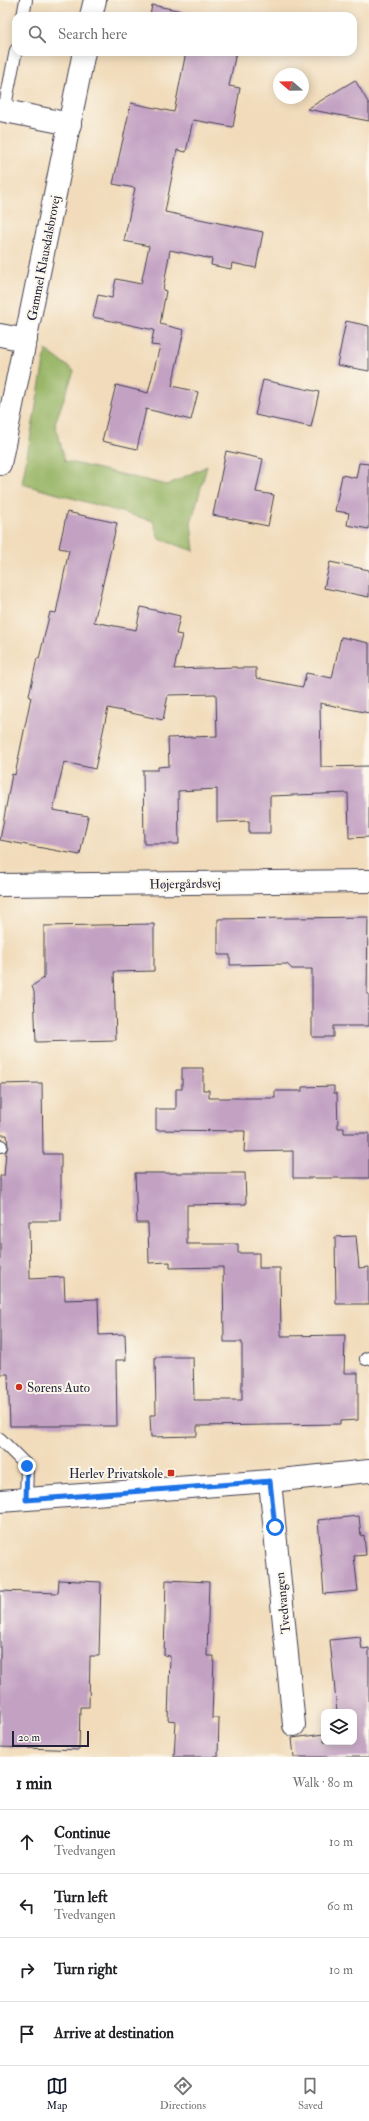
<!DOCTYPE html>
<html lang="en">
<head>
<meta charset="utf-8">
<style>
	:root { --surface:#fff; --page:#f6f6f6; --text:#202124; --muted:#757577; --line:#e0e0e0; --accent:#111827 }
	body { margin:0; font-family:"IM FELL Double Pica",serif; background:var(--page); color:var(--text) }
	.controls { position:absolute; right:12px; bottom:12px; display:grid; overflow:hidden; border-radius:8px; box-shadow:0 2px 10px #0003 }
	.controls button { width:36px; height:36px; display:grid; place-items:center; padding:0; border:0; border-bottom:1px solid var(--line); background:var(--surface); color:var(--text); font:20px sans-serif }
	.compass { position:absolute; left:273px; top:68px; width:36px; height:36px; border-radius:50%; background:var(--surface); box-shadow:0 2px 10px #0003; rotate:290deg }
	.scale { position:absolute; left:12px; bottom:10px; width:77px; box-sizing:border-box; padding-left:4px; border:2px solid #22223b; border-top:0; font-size:11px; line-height:14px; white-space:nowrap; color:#22223b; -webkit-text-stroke:3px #fbf7ec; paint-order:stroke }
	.stop { position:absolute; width:12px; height:12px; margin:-9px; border:3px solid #1a73e8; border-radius:50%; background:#fff }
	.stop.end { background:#1a73e8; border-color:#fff; box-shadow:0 1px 4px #0008 }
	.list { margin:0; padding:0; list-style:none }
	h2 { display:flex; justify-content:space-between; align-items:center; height:52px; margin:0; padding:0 16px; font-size:17px }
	h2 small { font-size:13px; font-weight:400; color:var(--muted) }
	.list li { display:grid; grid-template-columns:26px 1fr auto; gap:12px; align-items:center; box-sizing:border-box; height:64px; padding:0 16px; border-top:1px solid var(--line) }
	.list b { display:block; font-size:15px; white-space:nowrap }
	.list p { margin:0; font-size:13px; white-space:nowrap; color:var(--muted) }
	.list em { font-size:13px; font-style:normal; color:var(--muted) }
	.icon { flex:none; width:22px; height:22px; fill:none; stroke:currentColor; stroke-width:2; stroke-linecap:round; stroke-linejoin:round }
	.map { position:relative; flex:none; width:369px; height:1757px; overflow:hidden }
	.search { position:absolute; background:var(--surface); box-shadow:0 2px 10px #0003; left:12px; right:12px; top:12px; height:44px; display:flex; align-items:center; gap:10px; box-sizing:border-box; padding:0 14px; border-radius:12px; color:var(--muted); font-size:15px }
	.sheet { height:308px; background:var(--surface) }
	nav { display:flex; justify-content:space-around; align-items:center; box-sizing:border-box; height:56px; border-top:1px solid var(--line); background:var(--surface); font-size:11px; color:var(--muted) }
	nav a { display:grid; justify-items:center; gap:2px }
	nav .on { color:var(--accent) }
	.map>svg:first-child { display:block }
	.forest { fill:#99b668; stroke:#5e6c52 }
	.building { fill:#c3a1c3 }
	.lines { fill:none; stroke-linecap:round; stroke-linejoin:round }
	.service-casing { stroke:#413e4e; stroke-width:14 }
	.minor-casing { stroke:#413e4e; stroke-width:24 }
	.tertiary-casing { stroke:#413e4e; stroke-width:24 }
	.service { stroke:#fff; stroke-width:12 }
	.minor { stroke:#fff; stroke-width:22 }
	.tertiary { stroke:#fff; stroke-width:22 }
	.route { stroke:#1a73e8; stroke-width:5 }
	.poi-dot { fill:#c8321e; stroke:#fbf7ec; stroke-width:1.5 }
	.labels { text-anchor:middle; stroke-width:4; stroke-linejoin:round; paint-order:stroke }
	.street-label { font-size:13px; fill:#22223b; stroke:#fbf7ec }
	.poi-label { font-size:13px; fill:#22223b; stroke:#fbf7ec; text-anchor:start }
</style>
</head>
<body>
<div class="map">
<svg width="369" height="1757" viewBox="0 0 369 1757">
	<rect width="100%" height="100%" fill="#fbf7ec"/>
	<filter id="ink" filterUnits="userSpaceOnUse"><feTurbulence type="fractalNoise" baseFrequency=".025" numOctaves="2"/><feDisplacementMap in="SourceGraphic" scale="8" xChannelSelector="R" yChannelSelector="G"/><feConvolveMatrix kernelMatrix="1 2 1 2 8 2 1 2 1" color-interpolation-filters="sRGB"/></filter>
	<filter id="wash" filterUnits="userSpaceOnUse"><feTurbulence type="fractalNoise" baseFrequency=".012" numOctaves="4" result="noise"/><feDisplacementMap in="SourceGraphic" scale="16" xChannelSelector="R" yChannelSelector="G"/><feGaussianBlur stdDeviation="0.9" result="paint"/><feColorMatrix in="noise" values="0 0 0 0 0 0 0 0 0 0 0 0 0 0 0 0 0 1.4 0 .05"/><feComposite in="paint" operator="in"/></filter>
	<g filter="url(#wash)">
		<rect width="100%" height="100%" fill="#f1dbba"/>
		<!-- forest -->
		<path class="forest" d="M46 350 74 371 55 423 65 461 167 485 207 466 191 523 194 551 159 539 153 521 22 484Z"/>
		<g id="blocks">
			<!-- building -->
			<g class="building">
				<path d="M152 5 207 16H150Z"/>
				<path d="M186 52H236L229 86 240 88 233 127 193 120 186 152 177 150 165 212 263 232 256 268 232 263 231 269 211 265 212 259 170 250 163 290 166 291 160 324 184 330 172 386 198 392 191 420 146 409 137 449 102 441 116 385 148 393 160 346 151 345 154 330 93 317 98 295 112 298 116 279 141 284 149 246 124 241 135 188 113 184 131 103 174 112Z"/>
				<path d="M355 80 369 104V121L307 109Z"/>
				<path d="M346 321 369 326V371L337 365Z"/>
				<path d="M263 380 319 392 311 427 255 415Z"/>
				<path d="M226 451 263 459 256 492 274 495 268 526 213 515Z"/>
				<path d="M359 463 369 464V529L347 525 349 513 335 511 342 475 356 478Z"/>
				<path d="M67 512 117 523 94 622 136 630 141 607 180 616 176 634 182 635 174 669 236 667V668H256V678L303 687 306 673 332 678 341 637 369 643V713L320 703 321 767 369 766V837L349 838 348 793 270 796V833H249V821L217 822V789L178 791 179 844H144L143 770H158V767L169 766 168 738 217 736 216 694 168 695 163 720 108 708 95 769 64 762 53 810 88 816 80 855 0 840 12 774 15 775 31 697 29 696 37 658 39 659 50 612 56 613 69 550 59 548Z"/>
				<path d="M330 562 369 570V597L324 588Z"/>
				<path d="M368 917 367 994H369V1026H333V1037H312V969H292L287 964 230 965V955H218V919Z"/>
				<path d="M154 924V971L114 972 116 1040 36 1042 34 992 32 986 44 978V926Z"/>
				<path d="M182 1068H203V1090H209V1098H275V1091H302V1087L334 1086V1093H337L338 1128H344V1133H369V1178H293V1151L244 1152 245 1131 156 1130V1109H176V1089H182Z"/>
				<path d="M42 1083 43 1154H61V1221H29L30 1279 64 1277 65 1300 98 1299 99 1335 125 1334 126 1360H116L117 1426H10L8 1374H0V1176H4L6 1152 8 1146 7 1135H0V1084Z"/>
				<path d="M135 1173H245L246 1204 187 1205V1244H238V1253H259V1268H280L281 1336 345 1335 344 1373H358V1420L340 1421V1424L197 1426V1436L151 1437 150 1415H156L155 1357H193L194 1400H242V1342H224L223 1267 170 1268V1262L149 1263 148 1223H137Z"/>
				<path d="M356 1236 359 1268 369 1267V1304H336L335 1237Z"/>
				<path d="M359 1516 361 1536 364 1535 366 1555 354 1556 358 1591 324 1594 318 1520Z"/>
				<path d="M59 1580 101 1582 99 1656H90L89 1707H80L79 1750 0 1747V1591L58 1593Z"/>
				<path d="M166 1580 209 1582 207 1656H214L212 1718H219L218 1757H174L176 1721 168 1720 170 1656 164 1655Z"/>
				<path d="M360 1637 362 1649 369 1648V1757H294L292 1738 324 1734V1742H354V1712H337L330 1640Z"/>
			</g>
		</g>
	</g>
	<g filter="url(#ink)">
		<use href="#blocks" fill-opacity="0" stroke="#413e4e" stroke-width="1"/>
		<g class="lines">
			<defs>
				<g id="service">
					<path d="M23 16 26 0"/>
					<path d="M4 111 16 50"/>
					<path d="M0 1146H1"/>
					<path d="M366 1359 369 1358"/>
					<path d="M0 1439 27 1466 26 1500"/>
				</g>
				<g id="minor">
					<path d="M91 16 95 0"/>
					<path d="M0 110 70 124"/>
					<path d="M0 335 26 340"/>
					<path d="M0 464 84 52"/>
					<path d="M0 885 369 881"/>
					<path d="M270 1481 294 1725"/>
				</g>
				<path id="tertiary" d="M0 1501 270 1481 369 1471"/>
			</defs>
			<!-- service casing -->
			<use href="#service" class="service-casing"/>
			<!-- minor casing -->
			<use href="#minor" class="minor-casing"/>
			<!-- tertiary casing -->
			<use href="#tertiary" class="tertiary-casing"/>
			<!-- service -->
			<use href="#service" class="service"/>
			<!-- minor -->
			<use href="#minor" class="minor"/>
			<!-- tertiary -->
			<use href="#tertiary" class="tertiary"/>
		</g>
	</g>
	<g class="lines" filter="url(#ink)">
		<!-- route -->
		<path class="route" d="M27 1466 26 1500 270 1481 275 1527"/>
	</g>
	<!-- markers -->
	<g class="poi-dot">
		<circle cx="19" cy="1387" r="4"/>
		<rect x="167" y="1469" width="8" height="8" rx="2"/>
	</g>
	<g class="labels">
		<!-- street labels -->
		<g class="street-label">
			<text transform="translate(43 258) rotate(-79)" y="5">Gammel Klausdalsbrovej</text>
			<text transform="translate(185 883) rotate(-1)" y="5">Højergårdsvej</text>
			<text transform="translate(282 1603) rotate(-96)" y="5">Tvedvangen</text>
		</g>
		<!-- poi labels -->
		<g class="poi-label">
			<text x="27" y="1392">Sørens Auto</text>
			<text x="163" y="1478" text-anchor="end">Herlev Privatskole</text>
		</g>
	</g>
</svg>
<div class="controls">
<button><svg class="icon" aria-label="layers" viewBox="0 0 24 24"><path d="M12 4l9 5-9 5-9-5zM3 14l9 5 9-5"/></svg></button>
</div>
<svg class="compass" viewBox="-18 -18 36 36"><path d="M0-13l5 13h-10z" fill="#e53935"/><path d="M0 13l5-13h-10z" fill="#757577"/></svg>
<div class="scale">20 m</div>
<div class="stop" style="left:275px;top:1527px"></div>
<div class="stop end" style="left:27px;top:1466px"></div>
<div class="search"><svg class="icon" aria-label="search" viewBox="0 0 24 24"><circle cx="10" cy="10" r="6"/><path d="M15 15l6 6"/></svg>Search here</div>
</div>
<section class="sheet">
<h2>1 min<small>Walk · 80 m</small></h2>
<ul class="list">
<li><svg class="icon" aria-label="ahead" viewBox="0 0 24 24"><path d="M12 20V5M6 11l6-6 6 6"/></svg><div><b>Continue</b><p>Tvedvangen</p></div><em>10 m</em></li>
<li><svg class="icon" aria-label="left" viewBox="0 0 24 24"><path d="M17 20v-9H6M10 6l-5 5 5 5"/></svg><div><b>Turn left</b><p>Tvedvangen</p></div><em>60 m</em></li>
<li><svg class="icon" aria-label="right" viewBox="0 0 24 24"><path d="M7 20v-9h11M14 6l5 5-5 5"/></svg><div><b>Turn right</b></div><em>10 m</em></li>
<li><svg class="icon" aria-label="arrive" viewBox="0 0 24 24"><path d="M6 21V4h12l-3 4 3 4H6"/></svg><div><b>Arrive at destination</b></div></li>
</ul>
</section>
<nav>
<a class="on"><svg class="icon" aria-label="map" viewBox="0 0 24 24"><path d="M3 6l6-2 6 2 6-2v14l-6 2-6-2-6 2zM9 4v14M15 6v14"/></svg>Map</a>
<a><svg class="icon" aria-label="directions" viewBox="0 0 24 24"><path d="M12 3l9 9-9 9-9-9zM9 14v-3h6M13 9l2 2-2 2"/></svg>Directions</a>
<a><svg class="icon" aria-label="saved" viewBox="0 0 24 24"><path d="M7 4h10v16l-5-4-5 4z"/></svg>Saved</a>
</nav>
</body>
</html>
